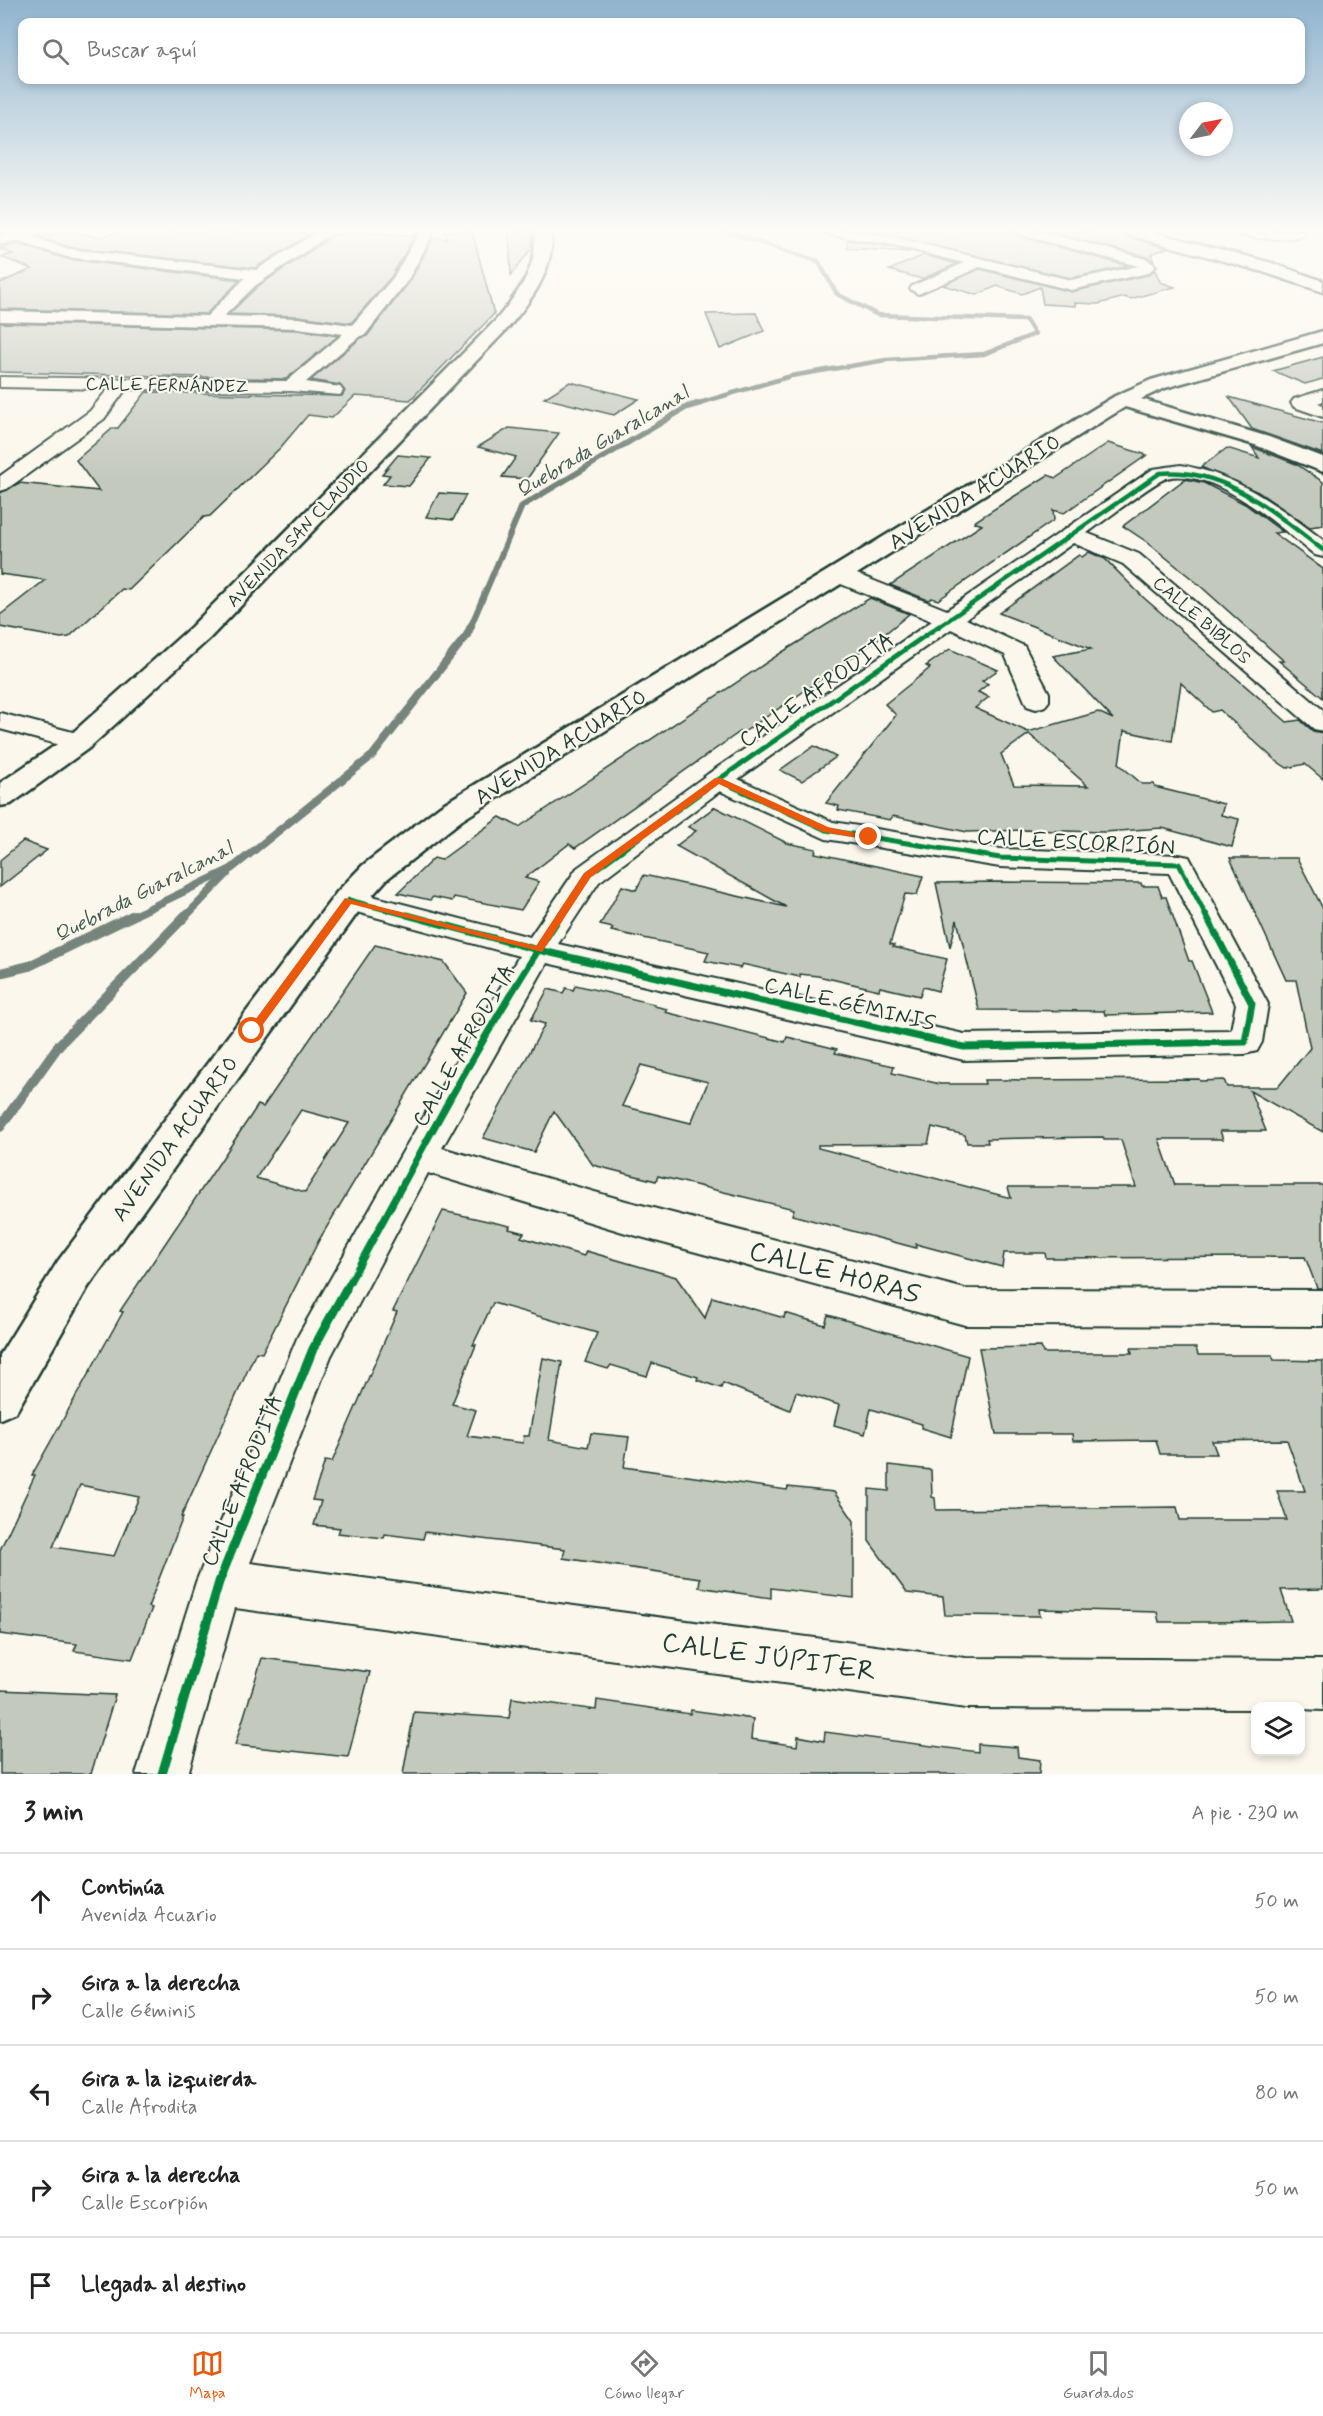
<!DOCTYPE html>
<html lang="es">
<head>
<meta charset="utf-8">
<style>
	:root { --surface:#fff; --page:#f6f6f6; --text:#222; --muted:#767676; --line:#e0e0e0; --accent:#ea580c }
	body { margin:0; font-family:Mynerve,sans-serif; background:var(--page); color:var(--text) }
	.controls { position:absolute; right:18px; bottom:18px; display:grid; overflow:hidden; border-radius:12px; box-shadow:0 3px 9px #0003 }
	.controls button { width:54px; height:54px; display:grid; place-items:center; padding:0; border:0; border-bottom:2px solid var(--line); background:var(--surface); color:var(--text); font:30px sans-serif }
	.compass { position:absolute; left:1179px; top:102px; width:54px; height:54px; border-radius:50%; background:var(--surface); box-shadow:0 3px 9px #0003; rotate:58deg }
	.stop { position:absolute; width:18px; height:18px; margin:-14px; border:4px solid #ea580c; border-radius:50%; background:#fff }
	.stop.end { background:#ea580c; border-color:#fff; box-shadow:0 2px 6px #0008 }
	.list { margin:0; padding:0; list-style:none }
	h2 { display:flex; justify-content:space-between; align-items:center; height:78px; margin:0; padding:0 24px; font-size:26px }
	h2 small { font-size:20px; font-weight:400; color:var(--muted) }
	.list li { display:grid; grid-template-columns:39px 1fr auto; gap:18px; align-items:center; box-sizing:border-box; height:96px; padding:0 24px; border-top:2px solid var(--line) }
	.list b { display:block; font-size:22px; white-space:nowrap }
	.list p { margin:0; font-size:20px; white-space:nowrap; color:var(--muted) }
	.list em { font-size:20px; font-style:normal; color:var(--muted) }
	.icon { flex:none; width:33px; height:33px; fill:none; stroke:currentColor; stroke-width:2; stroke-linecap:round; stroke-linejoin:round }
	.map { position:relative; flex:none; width:1323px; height:1774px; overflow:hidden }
	.search { position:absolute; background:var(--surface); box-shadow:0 3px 9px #0003; left:18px; right:18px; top:18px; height:66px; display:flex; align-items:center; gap:15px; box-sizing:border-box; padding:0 21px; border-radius:12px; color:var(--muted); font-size:22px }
	.sheet { height:558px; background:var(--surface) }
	nav { display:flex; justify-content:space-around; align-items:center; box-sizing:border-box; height:84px; border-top:2px solid var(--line); background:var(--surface); font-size:16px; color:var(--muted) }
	nav a { display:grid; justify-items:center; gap:3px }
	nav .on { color:var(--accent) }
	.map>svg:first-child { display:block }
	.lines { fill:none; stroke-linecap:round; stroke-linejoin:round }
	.stream-far3 { stroke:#74847b; stroke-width:4.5 }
	.stream-far2 { stroke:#74847b; stroke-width:6 }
	.stream-far1 { stroke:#74847b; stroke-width:8 }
	.stream { stroke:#74847b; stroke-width:10 }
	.building { fill:#c4c9be; stroke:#1f3d34; stroke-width:1.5; fill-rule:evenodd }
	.minor-casing { stroke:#1f3d34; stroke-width:4 }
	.tertiary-casing { stroke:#1f3d34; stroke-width:5 }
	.minor { fill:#fbf7ec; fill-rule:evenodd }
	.tertiary { fill:#fbf7ec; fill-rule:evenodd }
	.cycleway-far3-casing { stroke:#fbf7ec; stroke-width:7 }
	.cycleway-far2-casing { stroke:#fbf7ec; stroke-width:8 }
	.cycleway-far1-casing { stroke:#fbf7ec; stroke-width:10 }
	.cycleway-casing { stroke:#fbf7ec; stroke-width:13 }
	.cycleway-far3 { stroke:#00873e; stroke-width:4.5 }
	.cycleway-far2 { stroke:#00873e; stroke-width:5 }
	.cycleway-far1 { stroke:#00873e; stroke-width:7 }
	.cycleway { stroke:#00873e; stroke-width:9 }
	.route { fill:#ea580c }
	.labels { text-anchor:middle; stroke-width:4.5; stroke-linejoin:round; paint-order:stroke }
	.far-street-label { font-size:18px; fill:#1f3d34; stroke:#fbf7ec }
	.far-water-label { font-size:20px; font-style:italic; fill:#425b52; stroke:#fbf7ec }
	.street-label { font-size:22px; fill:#1f3d34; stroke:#fbf7ec }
	.near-street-label { font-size:27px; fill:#1f3d34; stroke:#fbf7ec }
</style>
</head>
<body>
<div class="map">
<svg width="1323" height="1774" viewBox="0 0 1323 1774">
	<rect width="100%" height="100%" fill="#fbf7ec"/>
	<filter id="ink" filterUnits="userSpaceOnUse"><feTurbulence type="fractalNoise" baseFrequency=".0167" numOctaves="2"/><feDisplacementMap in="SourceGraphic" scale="12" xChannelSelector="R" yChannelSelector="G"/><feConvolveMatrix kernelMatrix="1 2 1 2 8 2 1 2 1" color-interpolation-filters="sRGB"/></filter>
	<g filter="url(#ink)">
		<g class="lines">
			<!-- stream-far3 -->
			<path class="stream-far3" d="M696 404 791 376 886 360 984 354 1035 334 1026 320 878 315 837 294 818 261 724 231"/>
			<!-- stream-far2 -->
			<path class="stream-far2" d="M470 628 522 506 687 407 701 403"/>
			<!-- stream-far1 -->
			<g class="stream-far1">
				<path d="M131 917 231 869 373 755 467 635 471 626"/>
				<path d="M185 917 227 874"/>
			</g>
			<!-- stream -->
			<g class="stream">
				<path d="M0 973 29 966 134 915"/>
				<path d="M0 1127 59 1045 186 915"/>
			</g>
		</g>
		<!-- building -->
		<g class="building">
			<path d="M69 231 99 237 126 231 312 233 255 268 69 247 40 237Z"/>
			<path d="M349 231 415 236 391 277 351 323 298 316 229 314 257 287 334 235H342Z"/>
			<path d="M445 231H472L494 314 410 400 355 396 332 418 308 415 280 448 210 516 204 517 129 590 122 589 69 637 61 638 0 627V615L45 580 0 574V493L19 483 99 491 76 460 113 428H118L146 392 342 396 345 391 340 385 311 380 361 338 367 336 410 281 433 238 447 239Z"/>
			<path d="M509 231H533L532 248 511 275Z"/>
			<path d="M867 231H1014L1017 236 1128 266 1071 278Z"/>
			<path d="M1046 231H1122L1125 236 1167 248 1151 254 1154 261 1148 257Z"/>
			<path d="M847 240 893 247 910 252 847 248Z"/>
			<path d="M17 244 67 259 240 280 206 314 0 309V283L32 269 1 257 13 254 0 249Z"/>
			<path d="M924 255 957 264 922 279 889 270Z"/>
			<path d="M980 269 1071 292 1148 275 1155 270 1160 282 1175 287 1130 299 1125 297 1098 304 1075 303 1076 306 1043 304 1040 287 1022 294 997 286 977 295 943 285Z"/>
			<path d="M756 313 764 331 720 349 706 314Z"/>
			<path d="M0 323 298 330 338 336 286 379 0 372Z"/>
			<path d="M1323 357V379L1305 384 1273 371Z"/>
			<path d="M570 382 639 399 614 415 544 398Z"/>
			<path d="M1229 397 1323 423V454L1252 429Z"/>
			<path d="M509 428 559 433 527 479 502 477 516 457 478 447Z"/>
			<path d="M1108 443 1147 455 1064 513 1053 510 1054 520 938 600 932 598 928 600 890 585 982 525 974 522 1010 499 1048 475 1056 478Z"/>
			<path d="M1252 447 1296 464 1323 482V525L1310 527 1258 492 1201 467 1227 448 1259 458Z"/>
			<path d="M398 455 431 458 409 486 383 484 390 475 382 474Z"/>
			<path d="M1185 479 1204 483 1245 504 1283 532 1274 533 1323 569V698L1279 661H1284L1197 583 1147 542 1123 526Z"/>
			<path d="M439 493 466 495 453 520 426 517Z"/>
			<path d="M1089 552 1105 559 1144 598 1287 722 1300 720 1313 731 1323 733V779L1305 764 1287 768 1275 760 1220 710 1212 712 1181 683 1172 741 1124 731 1119 764 1142 784H1154L1155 787 1224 804 1221 815 1239 819 1232 847 1162 828 1104 832 1023 830 967 832 893 816 890 820 838 810 839 806 826 803 896 715 885 704 930 668 926 666 950 649 998 670 982 681 988 684 978 692 989 697 975 708 1028 732 1098 712 1113 719 1053 656 1091 649 999 613 1079 555 1082 557ZM1029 734 1088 786 1014 785 1001 754Z"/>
			<path d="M870 598 909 614 881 637 800 694 744 732 741 731 575 848 569 844 525 878 539 882 521 910 454 897 452 901 433 897 430 900 398 893 434 858 441 860 500 817 519 827 784 651Z"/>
			<path d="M814 746 836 757 802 781 780 770Z"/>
			<path d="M715 807 787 843 816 849 815 853 923 876 917 895 905 894 890 944 894 945 893 947 947 959 938 991 923 987 920 996 880 987 879 990 818 976 800 974V977L742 964 740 968 705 961 709 952 611 931 613 928 600 925 622 886 636 890 644 875 786 907 676 846 696 831 688 827Z"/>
			<path d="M23 841 47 850 0 887V860Z"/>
			<path d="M1230 858H1297L1323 909V1132L1250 1091 1266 1131H1220L1223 1139H1159L1175 1185H1323V1288H1317L1305 1257 1046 1258 1045 1253H1004L1002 1267 916 1244V1248L792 1215 794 1209 658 1176 656 1181 593 1165 554 1111 534 1152 483 1138 545 1024 531 1020 548 989 563 993 566 988 573 990 576 985 654 1004V1006L667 1009 665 1012 785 1042 787 1037 837 1049 835 1053 894 1066 892 1073 940 1084H985L984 1080 1199 1079 1200 1081 1224 1080 1227 1087H1278L1310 1048 1296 980H1286ZM641 1065 708 1082 691 1123 622 1106ZM932 1127 965 1135 967 1143H988L987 1139 1029 1138 1103 1137 1104 1140H1121L1136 1187H1008L1011 1198 818 1148V1145L928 1144Z"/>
			<path d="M996 882 1141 883 1142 886H1158L1162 897H1166L1189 961H1192L1212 1012 1105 1015 1104 1011 979 1010 957 920 950 947 936 883Z"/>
			<path d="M375 945 444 962 467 993 319 1240 262 1353 256 1352 181 1517H183L148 1607 152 1608 132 1659 74 1651 77 1644 0 1634V1550L35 1475H32L123 1312 120 1311 258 1105 263 1107ZM301 1110 349 1123 305 1192 256 1178ZM80 1485 139 1497 114 1556 53 1547Z"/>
			<path d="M443 1211 510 1226 509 1229 524 1233 521 1237 584 1256 586 1251 676 1277 705 1318 712 1297 784 1318 785 1313 825 1325 828 1315 968 1356 951 1437 921 1428 922 1424 871 1409 865 1434 834 1425 839 1405 796 1392 790 1410 723 1383 721 1388 697 1380 698 1377 652 1363 647 1376 611 1365 608 1369 585 1362 597 1333 493 1303 473 1345H476L452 1404 476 1410 467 1436 523 1443 524 1436H529L543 1358 562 1362 549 1440 588 1447 591 1433 629 1437 624 1467 787 1490 788 1487 834 1492 854 1521V1598L771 1588V1598L699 1587 700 1578 563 1558 565 1549 425 1532 423 1539 385 1534 384 1538 338 1533 340 1528 314 1525 321 1501 312 1500 325 1461 332 1462 397 1312 393 1311Z"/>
			<path d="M1041 1347 1043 1353H1132L1131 1348H1196L1198 1355H1272L1274 1360 1323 1361V1589L1281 1590 1291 1621 1209 1622H1159L1157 1612 1039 1609 1040 1616 945 1615 943 1597 907 1593 869 1541V1489L889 1491V1465L931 1470 932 1497 935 1498 936 1510 1177 1507 1180 1520H1287L1277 1491H1305L1287 1440 1212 1441 1217 1454H1160L1156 1440 1073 1441 1072 1434H996L979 1348Z"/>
			<path d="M262 1658 370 1672 348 1757 235 1745Z"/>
			<path d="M0 1690 115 1695 91 1774H0Z"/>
			<path d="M512 1698 596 1710 597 1700 690 1714 691 1710 753 1719 751 1739 797 1746 798 1736 824 1741 825 1732 978 1752V1744L1017 1747 1018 1757 1040 1760 1039 1774H403L414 1712 509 1718Z"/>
		</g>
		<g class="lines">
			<defs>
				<g id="minor">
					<path d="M319 231H335L256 285 224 316 298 318 352 325 393 278 418 235 416 231H430L432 235 408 280 365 335 360 336 306 382 340 387 343 391 340 395 291 391 126 389 104 419 7 489 0 491V476L90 411 108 389 0 387V377L287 381 343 334 298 328 0 321V311L207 316 245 278 67 257 10 239V233H20L69 249 256 270Z"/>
					<path d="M823 231H855L893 237 1071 280 1138 266 1018 234 1016 231H1038L1147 259 1156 266 1148 273 1071 290 980 267 918 294 910 289 912 286 964 263 893 245 830 235Z"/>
					<path d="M1234 231H1308C1294 244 1253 238 1236 234Z"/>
					<path d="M1323 390V401L1318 403 1323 405V417L1294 407 1291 403 1294 399Z"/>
					<path d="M1181 465C1238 475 1278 506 1323 540V557L1315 555C1281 528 1214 466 1167 478 1153 482 1102 523 1087 533L1139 554 1323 710V731L1314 729 1123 564 1073 543 966 619 1024 646 1049 693V701L1045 706 1036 709 1027 706 1005 655 951 629 738 779 833 822 1000 849 1179 855 1189 857 1268 1004 1262 1042 1257 1051 1245 1054 964 1060 547 963 442 1148 626 1201 965 1289 1323 1290V1326L965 1325 626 1233 428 1173 331 1356 250 1563 966 1658 1323 1660V1710L1300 1709V1706H1256V1709L966 1708 235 1608 188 1774H136L196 1582 298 1336 406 1146 519 956 338 907 334 900 338 893 349 890 530 937 577 868 708 774 932 621 831 580 828 575 831 570H847L947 610 1153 469ZM720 791 826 839 1000 867 1169 873 1236 1004 1231 1030 964 1034 558 944 599 882Z"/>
					<path d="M0 713 88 736 92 742 88 748 79 750 0 729Z"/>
				</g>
				<g id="tertiary">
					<path d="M17 231H41L39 234 0 245V235Z"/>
					<path d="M535 231H551C555 270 532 299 508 328L209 639 89 748 11 804 0 806V783L69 736 191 627 496 320C518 293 538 268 535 231Z"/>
					<path d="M1124 231H1149L1272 263 1323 281V292L1260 271 1126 234Z"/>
					<path d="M1323 331V343L1165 388 1141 399 1269 437 1323 457V472L1255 445 1125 407 462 820 387 879 361 908 88 1287 16 1412 0 1419V1355L58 1261 337 892 363 865 440 806 1115 396 1151 380Z"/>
				</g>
			</defs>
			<!-- minor casing -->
			<use href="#minor" class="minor-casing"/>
			<!-- tertiary casing -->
			<use href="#tertiary" class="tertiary-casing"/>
			<!-- minor -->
			<use href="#minor" class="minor"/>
			<!-- tertiary -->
			<use href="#tertiary" class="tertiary"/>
			<defs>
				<path id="cycleway-far3" d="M937 628 1160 473C1225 467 1274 513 1323 550"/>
				<g id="cycleway-far2">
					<path d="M718 780 826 830 1000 858 1179 864 1207 917"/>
					<path d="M349 900 413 917"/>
					<path d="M560 917 588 875 718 780 939 626"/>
				</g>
				<g id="cycleway-far1">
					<path d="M407 915 538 950 964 1047 1245 1042 1252 1004 1206 915"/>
					<path d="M345 1291C414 1165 481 1035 561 915"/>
				</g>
				<path id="cycleway" d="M162 1774 219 1582 313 1349 346 1289"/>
			</defs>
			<!-- cycleway-far3 casing -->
			<use href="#cycleway-far3" class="cycleway-far3-casing"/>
			<!-- cycleway-far2 casing -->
			<use href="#cycleway-far2" class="cycleway-far2-casing"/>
			<!-- cycleway-far1 casing -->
			<use href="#cycleway-far1" class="cycleway-far1-casing"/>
			<!-- cycleway casing -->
			<use href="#cycleway" class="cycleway-casing"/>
			<!-- cycleway-far3 -->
			<use href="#cycleway-far3" class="cycleway-far3"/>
			<!-- cycleway-far2 -->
			<use href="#cycleway-far2" class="cycleway-far2"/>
			<!-- cycleway-far1 -->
			<use href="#cycleway-far1" class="cycleway-far1"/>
			<!-- cycleway -->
			<use href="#cycleway" class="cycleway"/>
		</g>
	</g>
	<!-- sky -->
	<linearGradient id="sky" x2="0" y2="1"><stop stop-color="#90b4cf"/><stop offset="0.48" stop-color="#fdfbf6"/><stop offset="1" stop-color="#fdfbf6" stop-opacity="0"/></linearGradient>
	<rect width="1323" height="479" fill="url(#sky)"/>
	<!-- route -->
	<path class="route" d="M715 778H721L828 827 874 837 869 840 823 832 719 784 591 877 542 952 351 904 256 1034H248L247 1031 345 898 536 946 584 873Z"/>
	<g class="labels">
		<!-- far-street labels -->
		<g class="far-street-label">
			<text transform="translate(167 385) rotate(1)" y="6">CALLE FERNÁNDEZ</text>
			<text transform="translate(298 533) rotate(-46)" y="6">AVENIDA SAN CLAUDIO</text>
			<text transform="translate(1202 620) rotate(41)" y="6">CALLE BIBLOS</text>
		</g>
		<!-- far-water labels -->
		<g class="far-water-label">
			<text transform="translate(602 441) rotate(-31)" y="7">Quebrada Guaralcanal</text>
			<text transform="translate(143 891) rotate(-27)" y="7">Quebrada Guaralcanal</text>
		</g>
		<!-- street labels -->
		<g class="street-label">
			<text transform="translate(974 491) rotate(-32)" y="8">AVENIDA ACUARIO</text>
			<text transform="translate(816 689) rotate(-35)" y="8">CALLE AFRODITA</text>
			<text transform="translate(560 746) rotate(-32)" y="8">AVENIDA ACUARIO</text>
			<text transform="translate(1076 841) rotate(3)" y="8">CALLE ESCORPIÓN</text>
			<text transform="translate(850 1003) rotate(13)" y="8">CALLE GÉMINIS</text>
			<text transform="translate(463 1045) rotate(-60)" y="8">CALLE AFRODITA</text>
			<text transform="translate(174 1138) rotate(-54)" y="8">AVENIDA ACUARIO</text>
			<text transform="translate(241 1480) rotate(-68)" y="8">CALLE AFRODITA</text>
		</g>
		<!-- near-street labels -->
		<g class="near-street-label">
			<text transform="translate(835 1272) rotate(15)" y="9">CALLE HORAS</text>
			<text transform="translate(769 1656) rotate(8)" y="9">CALLE JÚPITER</text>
		</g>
	</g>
</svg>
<div class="controls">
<button><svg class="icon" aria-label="layers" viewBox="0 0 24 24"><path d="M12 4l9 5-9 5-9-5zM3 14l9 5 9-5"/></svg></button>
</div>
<svg class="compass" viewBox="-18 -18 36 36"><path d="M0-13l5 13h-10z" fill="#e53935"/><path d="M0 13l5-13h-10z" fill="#767676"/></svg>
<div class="stop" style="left:252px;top:1031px"></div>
<div class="stop end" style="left:869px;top:837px"></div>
<div class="search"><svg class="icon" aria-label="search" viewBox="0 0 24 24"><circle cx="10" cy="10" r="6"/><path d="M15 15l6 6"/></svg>Buscar aquí</div>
</div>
<section class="sheet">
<h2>3 min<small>A pie · 230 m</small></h2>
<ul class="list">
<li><svg class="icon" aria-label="ahead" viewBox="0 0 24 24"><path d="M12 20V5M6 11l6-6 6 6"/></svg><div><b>Continúa</b><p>Avenida Acuario</p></div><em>50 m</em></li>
<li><svg class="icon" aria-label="right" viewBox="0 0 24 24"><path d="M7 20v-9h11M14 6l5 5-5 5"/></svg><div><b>Gira a la derecha</b><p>Calle Géminis</p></div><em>50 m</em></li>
<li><svg class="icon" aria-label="left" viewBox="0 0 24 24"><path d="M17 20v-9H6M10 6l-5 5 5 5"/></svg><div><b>Gira a la izquierda</b><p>Calle Afrodita</p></div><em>80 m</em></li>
<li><svg class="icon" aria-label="right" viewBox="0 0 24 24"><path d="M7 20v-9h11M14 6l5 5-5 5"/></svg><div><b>Gira a la derecha</b><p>Calle Escorpión</p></div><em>50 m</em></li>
<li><svg class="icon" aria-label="arrive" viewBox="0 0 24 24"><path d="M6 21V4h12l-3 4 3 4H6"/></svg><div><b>Llegada al destino</b></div></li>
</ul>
</section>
<nav>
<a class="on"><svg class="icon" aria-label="map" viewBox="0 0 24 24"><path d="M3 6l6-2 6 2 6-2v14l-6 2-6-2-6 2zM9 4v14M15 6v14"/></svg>Mapa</a>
<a><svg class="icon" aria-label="directions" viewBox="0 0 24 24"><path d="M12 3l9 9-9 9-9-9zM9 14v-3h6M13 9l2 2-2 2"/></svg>Cómo llegar</a>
<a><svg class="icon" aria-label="saved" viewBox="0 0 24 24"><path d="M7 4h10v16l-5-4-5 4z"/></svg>Guardados</a>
</nav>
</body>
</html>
